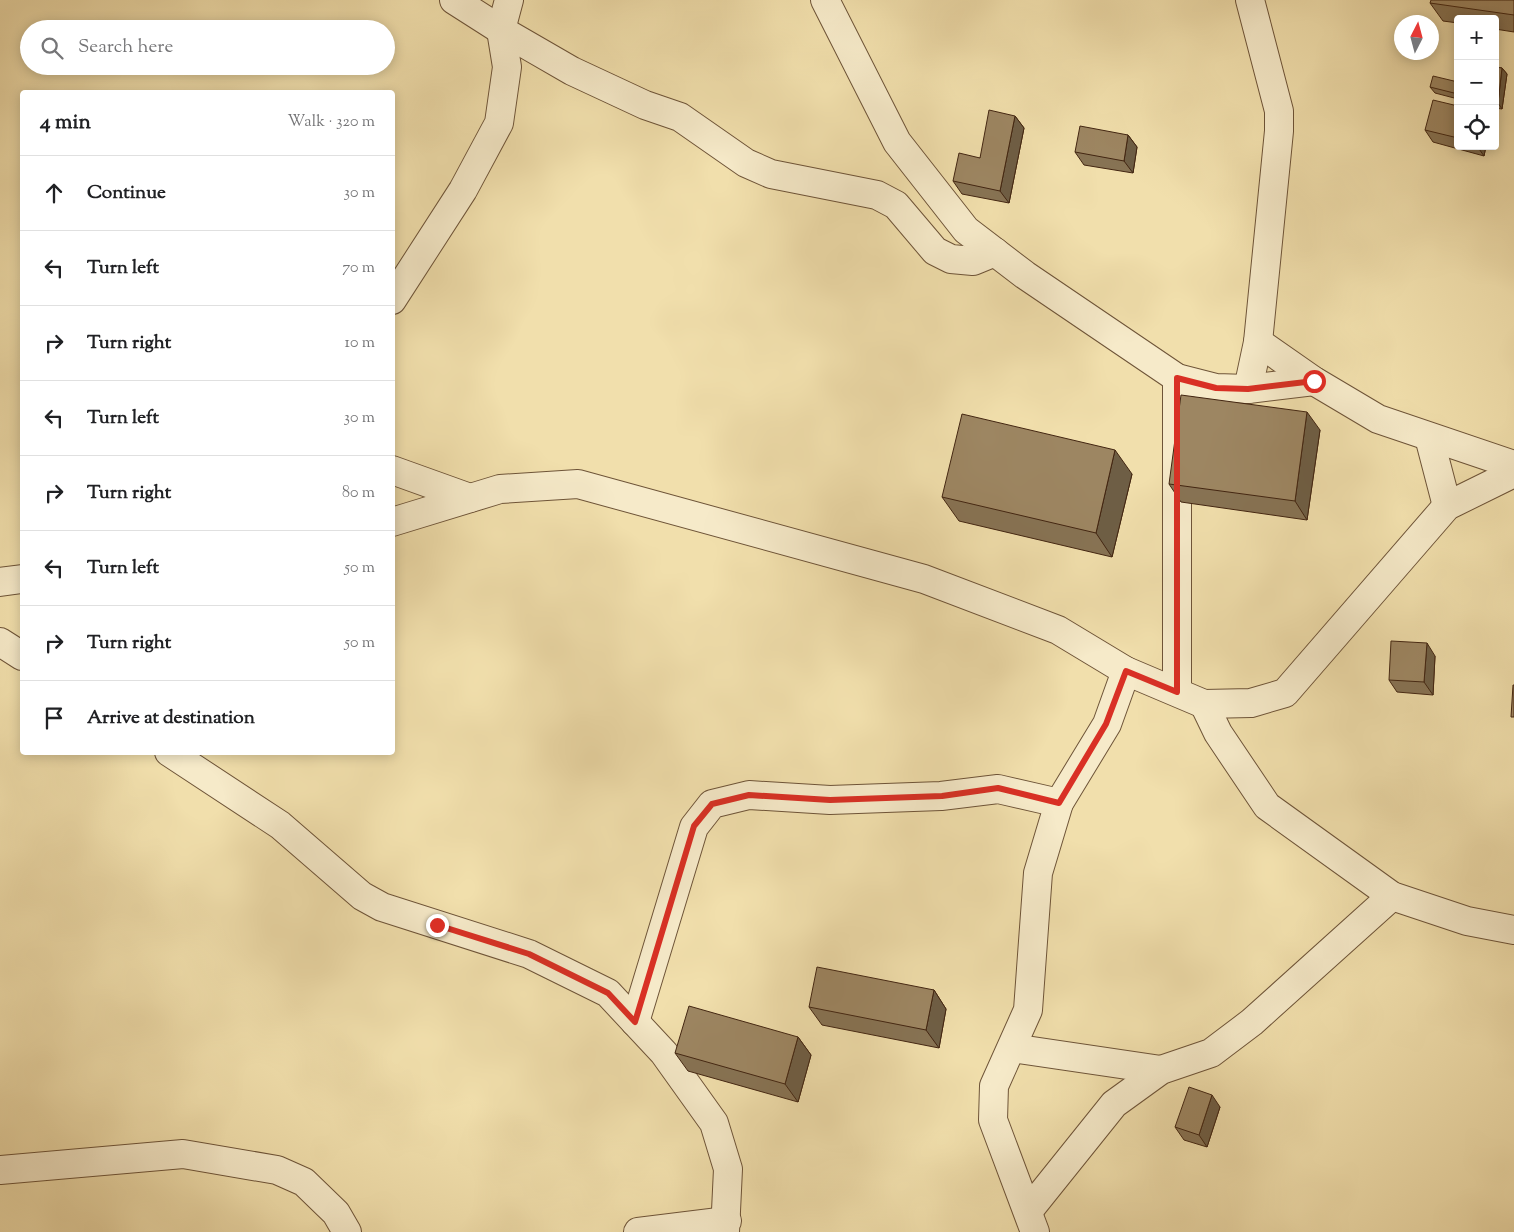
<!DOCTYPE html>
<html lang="en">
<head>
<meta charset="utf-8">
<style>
	:root { --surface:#fff; --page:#f2f2f2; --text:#202124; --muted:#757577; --line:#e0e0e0 }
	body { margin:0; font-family:"Sorts Mill Goudy",serif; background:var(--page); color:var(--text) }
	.controls { position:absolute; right:15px; top:15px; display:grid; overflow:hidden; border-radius:5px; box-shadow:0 2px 12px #0003 }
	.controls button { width:45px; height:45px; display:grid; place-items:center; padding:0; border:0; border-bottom:1px solid var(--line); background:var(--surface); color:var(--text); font:25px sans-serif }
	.compass { position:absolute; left:1394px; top:15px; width:45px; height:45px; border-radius:50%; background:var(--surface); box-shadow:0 2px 12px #0003; rotate:6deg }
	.stop { position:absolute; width:15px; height:15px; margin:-11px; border:4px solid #d93025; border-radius:50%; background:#fff }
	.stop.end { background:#d93025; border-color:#fff; box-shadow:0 1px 5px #0008 }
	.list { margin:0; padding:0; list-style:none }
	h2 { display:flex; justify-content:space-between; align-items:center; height:65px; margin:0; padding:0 20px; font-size:21px }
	h2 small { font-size:16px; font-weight:400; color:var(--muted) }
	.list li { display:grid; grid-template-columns:32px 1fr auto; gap:15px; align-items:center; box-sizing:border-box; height:75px; padding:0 20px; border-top:1px solid var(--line) }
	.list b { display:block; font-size:19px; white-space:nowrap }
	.list em { font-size:16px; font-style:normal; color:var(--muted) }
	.icon { flex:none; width:28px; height:28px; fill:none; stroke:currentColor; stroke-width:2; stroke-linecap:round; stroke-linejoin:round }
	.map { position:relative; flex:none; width:1514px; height:1232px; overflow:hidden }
	.search { position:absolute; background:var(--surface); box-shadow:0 2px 12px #0003; left:20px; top:20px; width:375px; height:55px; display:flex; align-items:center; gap:12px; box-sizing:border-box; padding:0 18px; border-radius:28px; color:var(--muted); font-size:19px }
	.panel { position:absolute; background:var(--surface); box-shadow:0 2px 12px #0003; left:20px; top:90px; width:375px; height:665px; border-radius:5px }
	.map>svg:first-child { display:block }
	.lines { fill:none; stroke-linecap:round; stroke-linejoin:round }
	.street-casing { stroke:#6e5438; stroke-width:30 }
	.street { stroke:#f6eac9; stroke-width:28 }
	.wall { fill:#877354; stroke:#422511 }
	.shaded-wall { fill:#6e5e45; stroke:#422511 }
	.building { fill:#9d8662; stroke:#422511 }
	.route { stroke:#d93025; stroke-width:6 }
</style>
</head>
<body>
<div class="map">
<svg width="1514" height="1232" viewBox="0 0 1514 1232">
	<rect width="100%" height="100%" fill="#f1dfac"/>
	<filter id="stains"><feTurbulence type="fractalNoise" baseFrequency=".004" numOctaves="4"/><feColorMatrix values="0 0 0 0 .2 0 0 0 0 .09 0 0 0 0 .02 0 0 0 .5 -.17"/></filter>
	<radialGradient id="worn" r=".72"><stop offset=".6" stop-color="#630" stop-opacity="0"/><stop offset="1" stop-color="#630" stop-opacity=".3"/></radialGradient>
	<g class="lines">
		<defs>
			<g id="street">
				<path d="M454 0 501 30 572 71 645 105 680 117 746 163 771 174 877 195 896 205 935 251 951 259 973 261 995 252"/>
				<path d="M825 0 897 142 966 230 1025 275 1177 378 1216 388 1248 389 1314 381"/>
				<path d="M392 300 463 190 499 123 507 67 501 30 509 0"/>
				<path d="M1258 342 1314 381 1378 419 1514 465"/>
				<path d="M1177 378V692"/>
				<path d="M1248 389 1258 342 1279 131V111L1250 0"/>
				<path d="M1429 437 1447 506"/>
				<path d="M392 470 470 498"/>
				<path d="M392 522 500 489 578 484 924 579 1058 630 1126 671 1204 704 1251 703 1285 693 1447 506 1514 473"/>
				<path d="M0 582 22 579"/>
				<path d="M0 642 22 656"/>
				<path d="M1204 704 1218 733 1267 806 1392 896 1467 921 1514 930"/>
				<path d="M169 752 280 825 362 896 382 907 529 954 608 993 664 1053 714 1123 728 1169 725 1232"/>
				<path d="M635 1022 694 827 712 804 749 795 830 800 941 796 998 789 1059 803"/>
				<path d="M1012 1048 1161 1070"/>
				<path d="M0 1170 183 1154 277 1170 304 1182 336 1213 347 1232"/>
				<path d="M1029 1210 1114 1104 1161 1070 1211 1053 1252 1022 1392 896"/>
				<path d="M638 1232 727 1221"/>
				<path d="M1035 1232 993 1120 994 1086 1028 1010 1038 873 1059 803 1107 724 1126 671"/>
			</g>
		</defs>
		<!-- street casing -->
		<use href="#street" class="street-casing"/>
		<!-- street -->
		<use href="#street" class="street"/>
	</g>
	<!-- wall -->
	<g class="wall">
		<path d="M1514 0V32L1495 29V19H1458V23L1443 21 1430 3Z"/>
		<path d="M1495 67 1502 68 1507 74 1502 109 1495 108Z"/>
		<path d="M1458 82V99L1435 93 1430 87Z"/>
		<path d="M1458 106V146H1486L1484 156 1433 142 1425 130Z"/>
		<path d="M1015 116 1024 128 1009 203 962 194 953 181 980 158Z"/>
		<path d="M1128 135 1137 147 1133 173 1084 165 1075 152Z"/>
		<path d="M1320 430 1307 520 1181 502 1169 484Z"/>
		<path d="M1132 474 1112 557 959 521 942 497Z"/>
		<path d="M1435 656 1433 695 1397 692 1389 680Z"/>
		<path d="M934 990 946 1009 939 1048 822 1025 809 1007Z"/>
		<path d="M798 1037 811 1055 798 1102 688 1071 675 1053Z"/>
		<path d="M1220 1107 1207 1147 1184 1140 1175 1127Z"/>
	</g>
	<!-- shaded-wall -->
	<g class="shaded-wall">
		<path d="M1502 68 1507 74 1502 109 1498 103Z"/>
		<path d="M1015 116 1024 128 1009 203 1000 191Z"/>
		<path d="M1128 135 1137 147 1133 173 1124 161Z"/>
		<path d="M1477 146H1486L1484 156Z"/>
		<path d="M1307 412 1320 430 1307 520 1295 501Z"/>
		<path d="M1115 450 1132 474 1112 557 1096 533Z"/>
		<path d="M1427 643 1435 656 1433 695 1424 682Z"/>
		<path d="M934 990 946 1009 939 1048 926 1030Z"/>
		<path d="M798 1037 811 1055 798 1102 785 1084Z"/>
		<path d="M1212 1095 1220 1107 1207 1147 1199 1135Z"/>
	</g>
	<!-- building -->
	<g class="building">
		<path d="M1431 0H1514V15L1430 3Z"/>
		<path d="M1495 67 1502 68 1498 103 1495 102Z"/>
		<path d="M1433 76 1458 82V94L1430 87Z"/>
		<path d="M1433 100 1458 106V138L1425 130Z"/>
		<path d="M989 110 1015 116 1000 191 953 181 959 153 980 158Z"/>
		<path d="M1080 126 1128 135 1124 161 1075 152Z"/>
		<path d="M1181 395 1307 412 1295 501 1169 484Z"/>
		<path d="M962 414 1115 450 1096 533 942 497Z"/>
		<path d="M1391 641 1427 643 1424 682 1389 680Z"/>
		<path d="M1513 685H1514V717H1511Z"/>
		<path d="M817 967 934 990 926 1030 809 1007Z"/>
		<path d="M689 1006 798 1037 785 1084 675 1053Z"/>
		<path d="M1189 1087 1212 1095 1199 1135 1175 1127Z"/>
	</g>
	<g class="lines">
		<!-- route -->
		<path class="route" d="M437 925 529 954 608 993 635 1022 694 826 712 804 749 795 830 800 942 796 998 788 1059 803 1106 724 1126 671 1177 692V378L1216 388 1248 389 1314 381"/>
	</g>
	<rect width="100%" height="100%" filter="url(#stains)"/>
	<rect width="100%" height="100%" fill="url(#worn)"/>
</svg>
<div class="controls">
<button>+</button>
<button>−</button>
<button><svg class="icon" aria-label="locate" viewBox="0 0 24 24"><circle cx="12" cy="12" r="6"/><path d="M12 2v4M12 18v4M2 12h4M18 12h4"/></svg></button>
</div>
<svg class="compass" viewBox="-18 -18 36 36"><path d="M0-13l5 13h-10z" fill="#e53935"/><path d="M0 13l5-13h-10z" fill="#757577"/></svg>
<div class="stop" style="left:1314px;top:381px"></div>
<div class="stop end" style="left:437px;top:925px"></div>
<div class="search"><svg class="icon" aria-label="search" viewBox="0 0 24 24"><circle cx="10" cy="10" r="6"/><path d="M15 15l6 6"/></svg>Search here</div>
<section class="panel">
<h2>4 min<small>Walk · 320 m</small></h2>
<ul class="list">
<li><svg class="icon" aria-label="ahead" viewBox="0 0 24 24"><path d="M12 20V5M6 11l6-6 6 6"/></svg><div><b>Continue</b></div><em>30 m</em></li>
<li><svg class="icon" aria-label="left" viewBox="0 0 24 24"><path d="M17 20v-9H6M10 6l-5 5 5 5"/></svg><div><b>Turn left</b></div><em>70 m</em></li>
<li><svg class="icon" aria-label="right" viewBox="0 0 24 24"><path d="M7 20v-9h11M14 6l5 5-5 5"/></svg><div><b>Turn right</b></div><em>10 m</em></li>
<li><svg class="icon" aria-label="left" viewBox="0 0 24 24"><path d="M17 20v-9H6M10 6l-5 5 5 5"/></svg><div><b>Turn left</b></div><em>30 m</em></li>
<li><svg class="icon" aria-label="right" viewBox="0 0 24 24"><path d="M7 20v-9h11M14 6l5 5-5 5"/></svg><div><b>Turn right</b></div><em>80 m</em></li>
<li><svg class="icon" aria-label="left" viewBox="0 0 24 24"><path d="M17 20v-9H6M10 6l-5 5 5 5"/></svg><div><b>Turn left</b></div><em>50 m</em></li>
<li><svg class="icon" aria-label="right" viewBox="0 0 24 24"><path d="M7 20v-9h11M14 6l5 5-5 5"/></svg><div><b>Turn right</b></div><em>50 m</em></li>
<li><svg class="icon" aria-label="arrive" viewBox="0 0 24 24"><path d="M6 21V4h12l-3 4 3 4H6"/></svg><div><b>Arrive at destination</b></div></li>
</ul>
</section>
</div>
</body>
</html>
